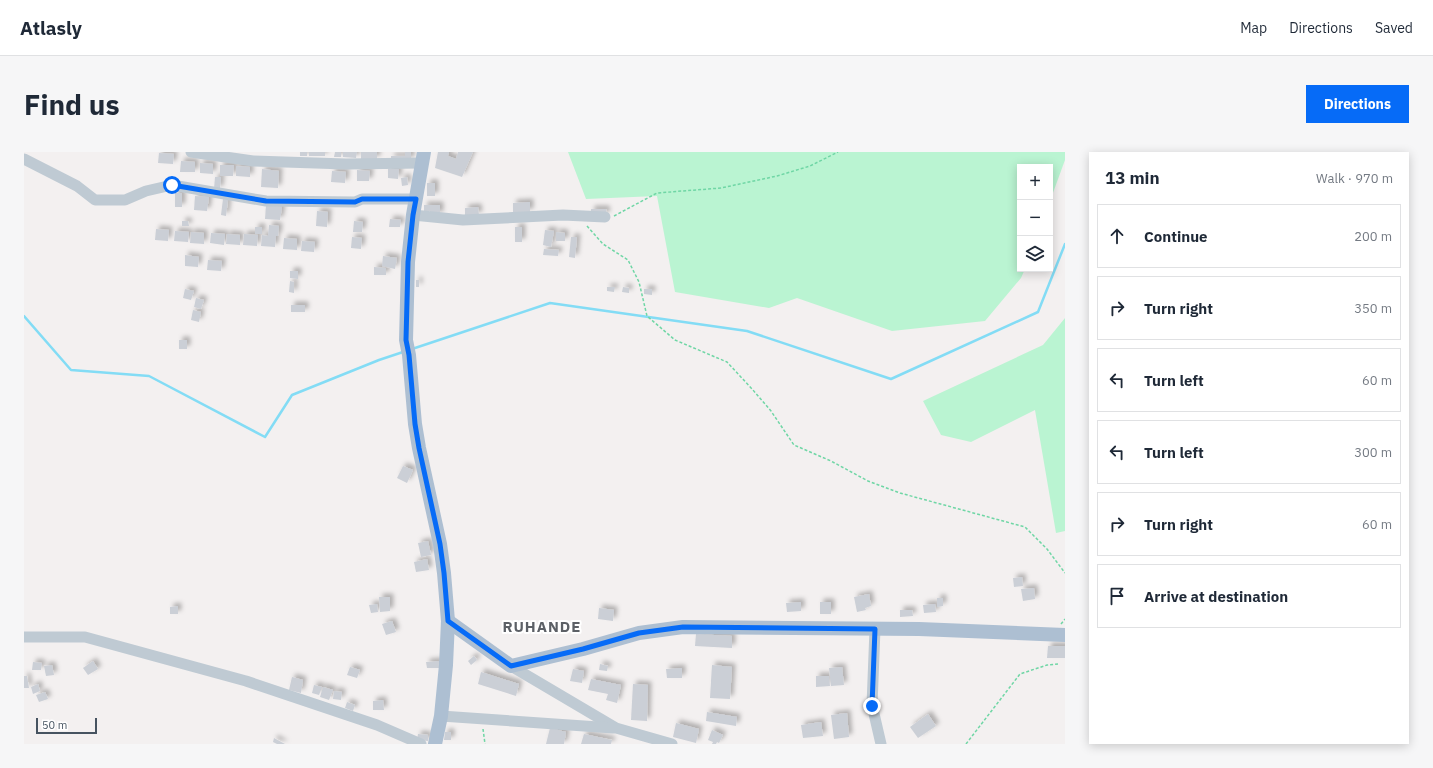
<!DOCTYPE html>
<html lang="en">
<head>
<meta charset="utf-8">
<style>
	:root { --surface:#fff; --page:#f6f6f7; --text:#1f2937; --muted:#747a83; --line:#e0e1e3; --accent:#066bf7 }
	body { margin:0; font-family:"IBM Plex Sans",sans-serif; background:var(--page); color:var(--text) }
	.controls { position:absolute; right:12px; top:12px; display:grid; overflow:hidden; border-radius:0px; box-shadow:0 2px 10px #0003 }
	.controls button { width:36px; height:36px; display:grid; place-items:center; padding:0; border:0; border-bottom:1px solid var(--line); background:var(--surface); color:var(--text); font:20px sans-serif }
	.scale { position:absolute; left:12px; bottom:10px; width:61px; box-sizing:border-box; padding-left:4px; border:2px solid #465360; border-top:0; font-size:11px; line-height:14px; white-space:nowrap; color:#465360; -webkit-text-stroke:3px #fff; paint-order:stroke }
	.stop { position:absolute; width:12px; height:12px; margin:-9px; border:3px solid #066bf7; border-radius:50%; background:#fff }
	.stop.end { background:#066bf7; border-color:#fff; box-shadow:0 1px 4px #0008 }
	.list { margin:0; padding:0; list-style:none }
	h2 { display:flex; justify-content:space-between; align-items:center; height:52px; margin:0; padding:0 16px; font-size:17px }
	h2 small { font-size:13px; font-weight:400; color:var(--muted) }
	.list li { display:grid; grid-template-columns:26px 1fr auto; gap:12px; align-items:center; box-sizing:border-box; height:64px; margin:0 8px 8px; padding:0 8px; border:1px solid var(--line); border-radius:0px }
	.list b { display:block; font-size:15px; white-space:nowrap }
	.list em { font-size:13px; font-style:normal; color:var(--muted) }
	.icon { flex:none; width:22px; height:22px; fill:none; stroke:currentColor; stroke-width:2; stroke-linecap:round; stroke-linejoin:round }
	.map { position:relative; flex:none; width:1041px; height:592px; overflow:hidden; border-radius:0px }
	header { display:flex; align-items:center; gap:24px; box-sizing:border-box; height:56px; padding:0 20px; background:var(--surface); border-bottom:1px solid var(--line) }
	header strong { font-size:19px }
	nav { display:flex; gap:22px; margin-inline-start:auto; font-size:14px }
	.intro { display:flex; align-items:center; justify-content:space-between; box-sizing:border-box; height:96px; padding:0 24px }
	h1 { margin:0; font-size:28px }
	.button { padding:10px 18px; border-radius:0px; background:var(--accent); color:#fff; font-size:14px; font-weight:700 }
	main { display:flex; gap:24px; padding:0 24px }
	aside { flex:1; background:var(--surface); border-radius:0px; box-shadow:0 2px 10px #0003 }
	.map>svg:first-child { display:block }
	.green { fill:#baf4d2 }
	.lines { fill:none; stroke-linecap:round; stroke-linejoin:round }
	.stream { stroke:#83dcf5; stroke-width:2.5 }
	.building { fill:#cbcfd6; filter:url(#shadow) }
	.path { stroke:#6fd6a5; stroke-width:1.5; stroke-dasharray:3 2; stroke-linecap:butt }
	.minor { stroke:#bfcad3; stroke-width:11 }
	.major { stroke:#adbfd2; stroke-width:14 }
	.route { stroke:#066bf7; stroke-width:5 }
	.labels { text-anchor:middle; stroke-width:4; stroke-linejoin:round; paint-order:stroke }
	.district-label { font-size:15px; font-weight:bold; letter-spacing:1px; fill:#5c6066; stroke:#fff }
</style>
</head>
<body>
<header>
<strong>Atlasly</strong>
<nav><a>Map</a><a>Directions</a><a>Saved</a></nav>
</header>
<div class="intro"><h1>Find us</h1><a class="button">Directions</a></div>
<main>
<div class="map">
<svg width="1041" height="592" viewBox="0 0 1041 592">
	<defs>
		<filter id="shadow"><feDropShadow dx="3.5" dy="-3.5" stdDeviation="2" flood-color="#0004"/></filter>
	</defs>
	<rect width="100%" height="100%" fill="#f3f0f0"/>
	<!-- green -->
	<g class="green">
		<path d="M544 0H1041V8L1026 49V15H996V117H1001L997 126 961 169 868 179 773 146 745 156 651 140 633 44 562 47Z"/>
		<path d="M1041 166V379L1032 381 1011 258 947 290 917 283 899 249 1019 193Z"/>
	</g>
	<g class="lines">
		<!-- stream -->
		<g class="stream">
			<path d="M0 164 47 218 125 224 241 285 268 243 355 208 379 200"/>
			<path d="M388 197 526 151 723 179 867 227 1014 160 1041 92"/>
		</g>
	</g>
	<!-- building -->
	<g class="building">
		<rect x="276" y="0" width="7" height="4"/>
		<rect x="285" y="0" width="16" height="4"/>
		<path d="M311 0H317V5H310Z"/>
		<path d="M319 0H333L332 6 319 5Z"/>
		<rect x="337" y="0" width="16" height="7"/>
		<path d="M381 0H387V8H367V4H381Z"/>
		<path d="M414 0H425L424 4 432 7 434 0H449L438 25 411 16Z"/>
		<path d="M135 1 150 2 149 12 134 11Z"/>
		<path d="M157 9 171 10V20H156Z"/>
		<path d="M176 11 189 12V22L176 21Z"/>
		<path d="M196 13H210L209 24H196Z"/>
		<path d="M212 14 226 15V25L212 24Z"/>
		<path d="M238 17 255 19 254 36 237 35Z"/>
		<path d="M364 17H375L374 27 364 26Z"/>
		<path d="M333 18 346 19 345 29H333Z"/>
		<path d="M308 19 322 20 321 31 307 30Z"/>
		<path d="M191 25H197L196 37H190Z"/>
		<path d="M383 25 384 33 378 34 377 26Z"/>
		<rect x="403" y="31" width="8" height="13"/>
		<rect x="151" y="41" width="7" height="14"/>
		<path d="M171 44 185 45 183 59 170 58Z"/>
		<path d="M199 47 204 48 202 64 197 63Z"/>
		<path d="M506 50V60H489V51Z"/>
		<path d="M242 53 258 55 256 68 241 67Z"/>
		<path d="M400 53H416V63L406 62V59H400Z"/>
		<path d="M454 55 455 63H441V56Z"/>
		<path d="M567 57H582L583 63H567Z"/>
		<path d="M293 59 304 60 303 75 292 74Z"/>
		<path d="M366 67 377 68 376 75H365Z"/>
		<path d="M158 69H164L165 74H158Z"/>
		<path d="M330 69 339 70 338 80H329Z"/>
		<path d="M245 73 255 74 254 84H252L251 95 237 94 238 83 244 84Z"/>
		<rect x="231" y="75" width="7" height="7"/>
		<rect x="491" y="75" width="7" height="15"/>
		<path d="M132 77 145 78 144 89 131 88Z"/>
		<path d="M521 78 530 79 527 95 519 93Z"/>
		<path d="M151 79 165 80 164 90 150 89Z"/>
		<path d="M167 80 180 81V92L166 91Z"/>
		<path d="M532 80 541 81V89H532Z"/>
		<path d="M187 81 201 82 200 93 186 91Z"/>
		<path d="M203 82 216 83V93L202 92Z"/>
		<path d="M220 82 234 83 233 94 219 93Z"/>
		<path d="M328 85 338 86 337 97 327 96Z"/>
		<path d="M547 85H553L551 106 545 105Z"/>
		<path d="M260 86 273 87V98L259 97Z"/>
		<path d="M278 89 291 90 290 100 277 99Z"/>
		<path d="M520 97 535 98 534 104 519 103Z"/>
		<path d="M161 103 175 105 174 115 161 114Z"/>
		<path d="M359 104 373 106 371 117 358 114Z"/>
		<path d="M184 108 198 109 197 119 183 118Z"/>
		<path d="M350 115 362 116V123H350Z"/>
		<path d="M266 119H274V127L266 126Z"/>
		<rect x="392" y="128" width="3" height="7"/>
		<path d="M266 129 270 130V141L265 140Z"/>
		<path d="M583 135H591L590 140 583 139Z"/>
		<path d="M599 135 605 136V141L598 140Z"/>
		<path d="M161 137 170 139 167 148 159 146Z"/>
		<path d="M620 137H628V143L620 142Z"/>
		<path d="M172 146 180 148 177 157 170 155Z"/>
		<rect x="267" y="153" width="14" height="7"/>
		<path d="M169 158 177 160 175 170 167 168Z"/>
		<rect x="155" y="188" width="8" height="9"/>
		<path d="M379 314 389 318 383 331 373 326Z"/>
		<path d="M404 389 407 403 397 405 394 391Z"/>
		<path d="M403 407 405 418 392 420 390 410Z"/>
		<path d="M998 425 999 434 990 435 989 426Z"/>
		<path d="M1010 436 1011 447 999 449 997 437Z"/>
		<path d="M845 442 847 454 841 456 842 458 833 460 830 445Z"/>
		<path d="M355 445H366V459L356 460Z"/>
		<path d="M913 446H919V454L913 455Z"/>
		<path d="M777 450V459L763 460 762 451Z"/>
		<rect x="796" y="450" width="11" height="12"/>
		<path d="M353 452 354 460 347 461 345 453Z"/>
		<path d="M911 452 912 460 900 461 899 453Z"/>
		<path d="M154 454V462H146V455Z"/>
		<path d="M575 456 590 458 589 469 574 467Z"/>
		<path d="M876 458H888L889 464 876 465Z"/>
		<path d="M368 469 372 480 362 483 358 472Z"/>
		<path d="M672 482 708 484V496L671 494Z"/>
		<path d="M1024 494H1041V506H1023Z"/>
		<path d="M450 504 453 508 447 513 444 509Z"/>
		<path d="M69 509 74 517 64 523 59 516Z"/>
		<path d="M415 509V516H403L402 510Z"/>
		<path d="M9 510 18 511 17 518H8Z"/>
		<path d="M576 512 584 514 583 519 575 518Z"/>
		<path d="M28 513 30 523 22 524 20 514Z"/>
		<path d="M688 513 708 515 706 547 686 546Z"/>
		<path d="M326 515 336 518 333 526 323 523Z"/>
		<path d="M818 515 820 533 807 534 805 516Z"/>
		<path d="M658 516V526H643L642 517Z"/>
		<path d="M549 517 560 519 558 531 546 529Z"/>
		<path d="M457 520 495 532 492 544 454 532Z"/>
		<path d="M0 524H3L5 536H0Z"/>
		<path d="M792 524H805L806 534 792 535Z"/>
		<path d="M268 525 279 528 277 541 265 538Z"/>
		<path d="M567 527 597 533 593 551 582 548 584 542 564 538Z"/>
		<path d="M14 532 16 539 9 542 7 535Z"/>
		<path d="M609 532 624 533 623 569 607 568Z"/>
		<path d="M290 533 298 535 295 543 288 541Z"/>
		<path d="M299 535 309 538 305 548 296 545Z"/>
		<path d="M310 539 318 540 317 548 309 547Z"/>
		<path d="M21 540 24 547 15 550 12 543Z"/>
		<path d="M359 548 360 558H349V549Z"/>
		<path d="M323 550 331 553 329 559 321 556Z"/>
		<path d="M683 560 713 565 712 574 682 569Z"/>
		<path d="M823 561 825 585 810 587 807 563Z"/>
		<path d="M904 562 912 574 894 586 886 575Z"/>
		<path d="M797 570 799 584 779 586 777 573Z"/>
		<path d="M652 571 675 577 672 591 649 585Z"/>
		<path d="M526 576 542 580 540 592H522Z"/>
		<path d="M688 578 699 583 695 591 693 590 692 592H688L689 590 684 588Z"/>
		<path d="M421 580H427V588H420Z"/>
		<path d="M394 582 404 583V589L393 588Z"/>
		<path d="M560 582 588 588 587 592H557Z"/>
		<path d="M250 586 261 592H253L249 590Z"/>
	</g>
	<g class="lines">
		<!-- path -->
		<g class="path">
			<path d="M590 64 633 41 697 36 753 24 786 14 814 0"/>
			<path d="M563 74 579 92 604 108 615 130 623 164 651 188 703 210 729 238 747 259 770 293 807 309 844 329 876 341 1001 375 1023 397 1041 421"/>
			<path d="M1037 472 1041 467"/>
			<path d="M459 577 461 592"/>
			<path d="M942 592 996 522 1023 513 1034 512"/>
		</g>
		<!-- minor -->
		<g class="minor">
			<path d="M167 0 229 9 322 12 398 11"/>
			<path d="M0 7 53 34 71 48H101L122 39 148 33 242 49 331 50 338 47H392"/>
			<path d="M389 63 439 68 539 63 581 65"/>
			<path d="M851 477 848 553 857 592"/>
			<path d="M0 485H61L222 529 353 573 397 592"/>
			<path d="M487 514 592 576 648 592"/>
			<path d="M417 564 589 576"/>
		</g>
		<!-- major -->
		<g class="major">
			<path d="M400 0 389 63 384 110 382 188 385 203 391 272 395 296 416 392 420 421 424 469 422 513 417 564 411 592"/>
			<path d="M424 469 487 514 559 497 615 481 659 475 895 477 1041 483"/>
		</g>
	</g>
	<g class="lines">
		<!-- route -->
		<path class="route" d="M148 33 242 49 331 50 338 47H392L389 63 384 110 382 188 385 203 391 272 395 296 416 392 420 421 424 469 487 514 559 497 615 481 659 475 851 477 848 554"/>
	</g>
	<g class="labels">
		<!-- district labels -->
		<g class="district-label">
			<text x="518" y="480">RUHANDE</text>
		</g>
	</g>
</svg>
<div class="controls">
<button>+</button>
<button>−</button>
<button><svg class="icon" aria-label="layers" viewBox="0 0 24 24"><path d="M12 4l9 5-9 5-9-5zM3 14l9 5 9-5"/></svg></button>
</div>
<div class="scale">50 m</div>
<div class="stop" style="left:148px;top:33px"></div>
<div class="stop end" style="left:848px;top:554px"></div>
</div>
<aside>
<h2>13 min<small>Walk · 970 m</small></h2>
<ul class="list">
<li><svg class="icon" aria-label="ahead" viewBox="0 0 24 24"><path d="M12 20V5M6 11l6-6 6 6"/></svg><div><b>Continue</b></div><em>200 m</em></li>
<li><svg class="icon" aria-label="right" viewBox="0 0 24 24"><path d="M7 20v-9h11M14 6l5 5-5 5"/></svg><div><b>Turn right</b></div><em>350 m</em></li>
<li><svg class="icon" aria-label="left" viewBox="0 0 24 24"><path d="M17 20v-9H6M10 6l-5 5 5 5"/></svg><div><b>Turn left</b></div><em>60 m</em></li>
<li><svg class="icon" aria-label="left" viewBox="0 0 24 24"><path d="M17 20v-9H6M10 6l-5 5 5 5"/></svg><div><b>Turn left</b></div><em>300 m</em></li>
<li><svg class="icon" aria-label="right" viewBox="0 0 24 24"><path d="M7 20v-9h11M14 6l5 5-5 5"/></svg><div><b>Turn right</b></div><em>60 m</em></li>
<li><svg class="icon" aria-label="arrive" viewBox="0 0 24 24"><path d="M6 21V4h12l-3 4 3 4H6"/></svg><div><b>Arrive at destination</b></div></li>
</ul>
</aside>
</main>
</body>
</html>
